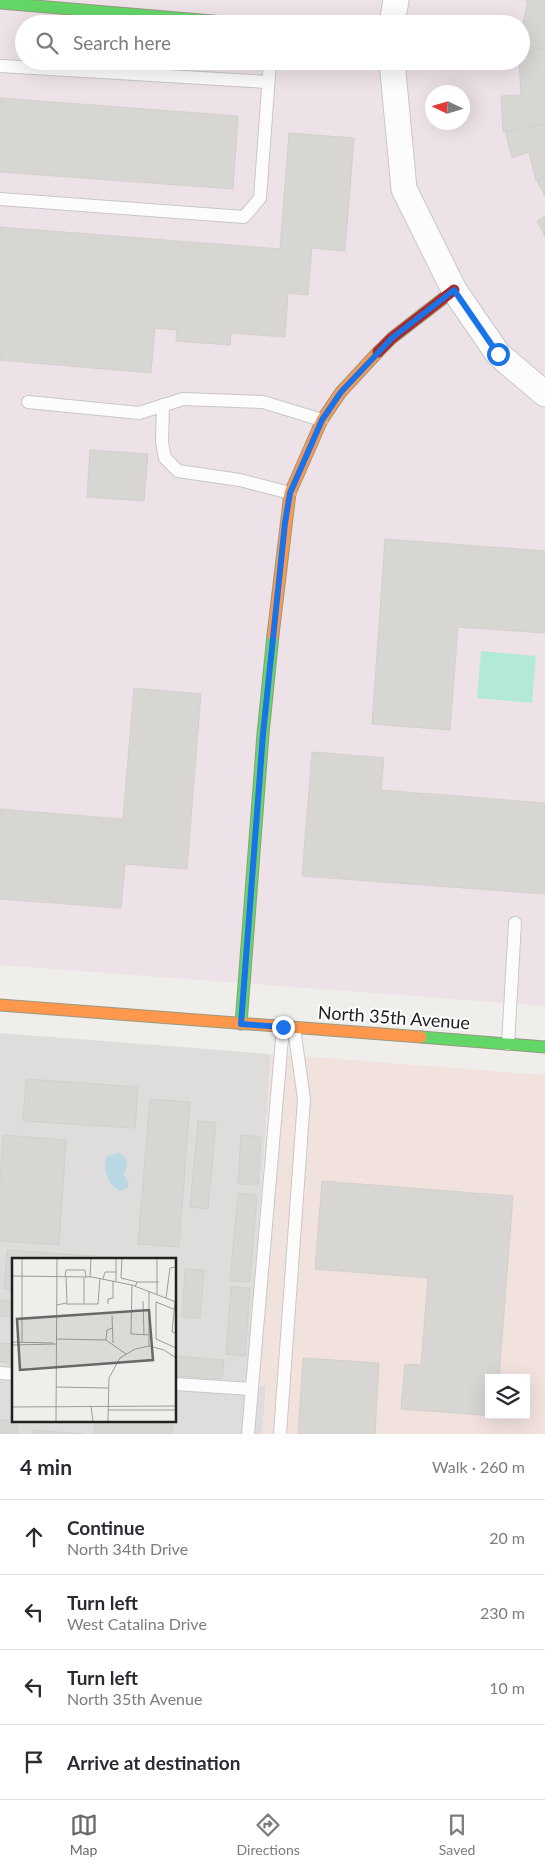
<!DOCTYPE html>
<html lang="en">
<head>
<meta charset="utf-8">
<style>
	:root { --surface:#fff; --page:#f2f2f3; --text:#2b2b33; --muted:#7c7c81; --line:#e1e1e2; --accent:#696967 }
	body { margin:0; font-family:Lato,sans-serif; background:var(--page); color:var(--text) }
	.controls { position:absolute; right:15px; bottom:15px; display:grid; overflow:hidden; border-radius:0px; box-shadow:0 5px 20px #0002 }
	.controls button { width:45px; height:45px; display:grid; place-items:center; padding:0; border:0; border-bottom:1px solid var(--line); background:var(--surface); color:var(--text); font:25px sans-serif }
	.compass { position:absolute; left:425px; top:85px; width:45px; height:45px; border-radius:50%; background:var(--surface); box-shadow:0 5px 20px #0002; rotate:274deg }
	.stop { position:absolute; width:15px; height:15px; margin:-11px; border:4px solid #1a73e8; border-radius:50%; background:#fff }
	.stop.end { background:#1a73e8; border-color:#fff; box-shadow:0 1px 5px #0008 }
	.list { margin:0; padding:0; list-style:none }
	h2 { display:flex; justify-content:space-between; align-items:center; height:65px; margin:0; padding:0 20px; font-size:21px }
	h2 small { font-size:16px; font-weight:400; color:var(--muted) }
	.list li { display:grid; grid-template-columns:32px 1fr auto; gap:15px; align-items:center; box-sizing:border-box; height:75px; padding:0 20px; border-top:1px solid var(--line) }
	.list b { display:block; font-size:19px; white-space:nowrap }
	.list p { margin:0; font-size:16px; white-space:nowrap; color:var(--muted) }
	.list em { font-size:16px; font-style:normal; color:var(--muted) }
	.icon { flex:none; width:28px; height:28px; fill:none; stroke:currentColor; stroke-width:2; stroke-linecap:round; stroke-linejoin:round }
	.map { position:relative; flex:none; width:545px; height:1434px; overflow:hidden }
	.search { position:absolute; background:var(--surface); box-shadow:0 5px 20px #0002; left:15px; right:15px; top:15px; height:55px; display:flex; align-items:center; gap:12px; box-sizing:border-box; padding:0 18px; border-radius:28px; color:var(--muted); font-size:19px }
	.sheet { height:365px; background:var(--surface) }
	nav { display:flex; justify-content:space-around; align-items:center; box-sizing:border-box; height:70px; border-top:1px solid var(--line); background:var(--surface); font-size:14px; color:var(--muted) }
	nav a { display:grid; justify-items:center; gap:2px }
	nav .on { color:var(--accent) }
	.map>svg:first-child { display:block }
	.residential { fill:#dedddb; fill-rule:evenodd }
	.commercial { fill:#f1e2de; fill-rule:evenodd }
	.industrial { fill:#ede2e8; fill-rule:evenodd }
	.pitch { fill:#b2ead7 }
	.water { fill:#bad8e4 }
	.building { fill:#d7d6d2; stroke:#d3d0cb }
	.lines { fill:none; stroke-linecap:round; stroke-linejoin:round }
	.lane-casing { stroke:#c8c8c6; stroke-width:14 }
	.street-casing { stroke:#c8c8c6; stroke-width:27 }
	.fast-casing { stroke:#969a80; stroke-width:13 }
	.slow-casing { stroke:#969a80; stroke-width:13 }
	.jam-casing { stroke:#969a80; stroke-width:13 }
	.lane { stroke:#fdfcfc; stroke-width:12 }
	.street { stroke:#fdfcfc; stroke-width:25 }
	.fast { stroke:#63d668; stroke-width:11 }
	.slow { stroke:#ff974d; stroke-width:11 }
	.jam { stroke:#b3261e; stroke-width:11 }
	.route { stroke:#1a73e8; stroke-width:6 }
	.labels { text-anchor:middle; stroke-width:4; stroke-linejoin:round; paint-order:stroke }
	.street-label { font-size:18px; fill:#212121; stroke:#fff }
	.inset-road { fill:none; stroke:#9d9c9a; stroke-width:1 }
	.view { fill:#696967; fill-opacity:0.15; stroke:#696967; stroke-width:2.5 }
	.inset-edge { fill:none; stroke:#212121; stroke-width:2.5 }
</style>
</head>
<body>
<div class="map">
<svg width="545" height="1434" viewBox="0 0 545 1434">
	<rect width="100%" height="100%" fill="#efeeea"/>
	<!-- residential -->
	<path class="residential" d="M0 1033 271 1054 248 1384 266 1386 262 1434H0ZM14 1259H175V1420H14Z"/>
	<!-- commercial -->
	<path class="commercial" d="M271 1054 545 1075V1434H262L266 1386 248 1384ZM489 1378H526V1415H489Z"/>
	<!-- industrial -->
	<path class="industrial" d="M0 0H545V1006L0 965ZM24 24H521V61H24ZM432 92H462V122H432Z"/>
	<!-- pitch -->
	<path class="pitch" d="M481 651 536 656 532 703 477 698Z"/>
	<!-- water -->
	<path class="water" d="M118 1153 125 1157 127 1165 124 1175 129 1183 127 1188 121 1191C108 1187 101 1168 108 1156Z"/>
	<!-- building -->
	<g class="building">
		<path d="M525 0H545V49L521 46V33L528 0Z"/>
		<path d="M521 46 545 49V124L503 132 501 96 521 95 519 61H521Z"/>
		<path d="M0 98 238 116 233 189 0 172Z"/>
		<path d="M545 124V178L536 181 529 152 512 158 505 131Z"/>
		<path d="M289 133 354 138 345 251 312 248 308 295 288 293 285 337 231 333 230 345 176 341 177 330 155 328 151 373 0 360V227L280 249Z"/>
		<path d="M545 178V196L537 181Z"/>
		<path d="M545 216V237L537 221Z"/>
		<path d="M90 450 148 454 144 501 87 497Z"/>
		<path d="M385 539 545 551V633L458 627 450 730 372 724Z"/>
		<path d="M134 688 201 694 187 869 125 864 121 908 0 899V809L123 819Z"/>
		<path d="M312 752 384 758 381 790 545 803V894L302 876Z"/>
		<path d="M26 1079 138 1087 135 1128 23 1121Z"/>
		<path d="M150 1099 190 1102 179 1247 138 1244Z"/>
		<path d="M198 1121 216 1122 208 1209 190 1207Z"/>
		<path d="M3 1135 66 1140 59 1245 0 1241V1179Z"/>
		<path d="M241 1135 261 1137 258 1185 238 1184Z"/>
		<path d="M322 1181 513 1196 499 1378H489V1415L496 1416 401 1409 405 1364 421 1365 428 1278 315 1269Z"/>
		<path d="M238 1193 257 1195 250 1282 230 1281Z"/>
		<path d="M7 1250 137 1259H14V1289H4Z"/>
		<path d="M185 1269 204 1270 200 1318 182 1317Z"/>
		<path d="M231 1287 250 1288 245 1356 226 1354Z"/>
		<path d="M0 1300 14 1301V1317L0 1316Z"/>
		<path d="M0 1343 14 1344V1363L0 1362Z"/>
		<path d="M175 1356 224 1360 222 1379 175 1376Z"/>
		<path d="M303 1358 379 1363 375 1434H298Z"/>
		<path d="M0 1420 18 1421 17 1434H0Z"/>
		<path d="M95 1420 173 1424 172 1434H94Z"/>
		<path d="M32 1430 84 1434H32Z"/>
	</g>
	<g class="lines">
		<defs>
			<g id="lane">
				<path d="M0 66 268 82"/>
				<path d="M0 199 244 217 260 198 270 61"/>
				<path d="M28 402 139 413 183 399 263 402 322 420"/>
				<path d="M163 405 162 442 165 458 178 471 240 480 290 493"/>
				<path d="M508 1044 515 923"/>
				<path d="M0 1373 14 1374"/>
				<path d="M175 1384 251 1389"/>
				<path d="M248 1434 283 1027"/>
				<path d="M280 1434 304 1099 294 1028"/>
			</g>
			<g id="street">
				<path d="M392 24 396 0"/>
				<path d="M392 61 404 189 454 290 498 354 545 394"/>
			</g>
			<g id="fast">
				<path d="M0 3 248 24"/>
				<path d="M241 1024 263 734 273 635"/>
				<path d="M421 1037 545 1047"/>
			</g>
			<g id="slow">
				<path d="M273 635 290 493 322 420 341 392 378 352"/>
				<path d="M0 1005 421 1037"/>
			</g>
			<path id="jam" d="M378 352 392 338 454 290"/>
		</defs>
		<!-- lane casing -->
		<use href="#lane" class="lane-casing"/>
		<!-- street casing -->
		<use href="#street" class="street-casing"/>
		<!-- fast casing -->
		<use href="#fast" class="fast-casing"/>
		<!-- slow casing -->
		<use href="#slow" class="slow-casing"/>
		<!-- jam casing -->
		<use href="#jam" class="jam-casing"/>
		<!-- lane -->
		<use href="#lane" class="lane"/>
		<!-- street -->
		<use href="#street" class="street"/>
		<!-- fast -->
		<use href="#fast" class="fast"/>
		<!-- slow -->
		<use href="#slow" class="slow"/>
		<!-- jam -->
		<use href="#jam" class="jam"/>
	</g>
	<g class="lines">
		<!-- route -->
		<path class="route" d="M283 1027 241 1024 263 734 285 523 290 493 322 420 341 392 392 338 454 290 498 354"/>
	</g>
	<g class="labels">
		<!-- street labels -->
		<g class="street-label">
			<text transform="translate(394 1018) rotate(4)" y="6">North 35th Avenue</text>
		</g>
	</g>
	<!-- overview -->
	<g transform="translate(12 1258)">
		<rect width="164" height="164" fill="#efeeea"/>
		<path class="inset-road" d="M10 0V84M110 0 109 20 125 24M145 0V37M0 18 80 19 120 27 164 44M53 18 54 12H73L74 19M72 19V46M78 19 79 0M91 21 93 14H104M104 23V0M120 27 119 76 137 77M123 29 125 24H147M154 40 158 10 164 9M131 43 132 77M163 44 160 74 164 75M54 46H86L88 20M96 46V41L101 40V23M44 47 55 45 54 18M164 52 144 44V81L164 90M100 57 101 85M44 81 94 82 114 96M94 82 95 72 101 70M0 84 41 85M0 87 44 86M137 88V34M44 129 96 130M79 148 81 163M0 149 164 148M96 152H164M44 163 45 0M96 163 97 120 108 100 123 91 137 88 152 92 164 100"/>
		<path class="view" d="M137 52 141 102 8 112 5 61Z"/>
		<rect width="164" height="164" class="inset-edge"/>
	</g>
</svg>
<div class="controls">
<button><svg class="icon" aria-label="layers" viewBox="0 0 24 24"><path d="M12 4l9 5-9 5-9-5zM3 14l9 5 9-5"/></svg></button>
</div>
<svg class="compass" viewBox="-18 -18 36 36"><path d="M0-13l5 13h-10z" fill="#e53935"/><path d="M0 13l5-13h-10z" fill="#7c7c81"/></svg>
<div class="stop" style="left:498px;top:354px"></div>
<div class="stop end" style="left:283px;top:1027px"></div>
<div class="search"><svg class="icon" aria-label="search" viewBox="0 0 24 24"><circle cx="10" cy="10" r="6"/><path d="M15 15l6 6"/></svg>Search here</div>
</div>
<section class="sheet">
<h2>4 min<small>Walk · 260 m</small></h2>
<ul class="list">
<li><svg class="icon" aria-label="ahead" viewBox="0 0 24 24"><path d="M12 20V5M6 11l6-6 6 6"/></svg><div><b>Continue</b><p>North 34th Drive</p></div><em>20 m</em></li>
<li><svg class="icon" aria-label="left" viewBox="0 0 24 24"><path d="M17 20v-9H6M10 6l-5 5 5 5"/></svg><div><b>Turn left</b><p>West Catalina Drive</p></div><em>230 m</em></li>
<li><svg class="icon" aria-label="left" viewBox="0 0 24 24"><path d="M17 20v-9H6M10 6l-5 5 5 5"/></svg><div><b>Turn left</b><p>North 35th Avenue</p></div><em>10 m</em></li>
<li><svg class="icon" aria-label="arrive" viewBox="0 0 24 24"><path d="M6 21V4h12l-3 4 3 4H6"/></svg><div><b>Arrive at destination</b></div></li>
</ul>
</section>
<nav>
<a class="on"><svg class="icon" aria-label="map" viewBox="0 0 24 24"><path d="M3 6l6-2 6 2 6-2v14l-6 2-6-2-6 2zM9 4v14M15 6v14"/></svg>Map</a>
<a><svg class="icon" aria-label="directions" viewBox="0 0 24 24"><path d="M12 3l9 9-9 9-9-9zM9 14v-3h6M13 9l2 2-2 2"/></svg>Directions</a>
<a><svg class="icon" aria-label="saved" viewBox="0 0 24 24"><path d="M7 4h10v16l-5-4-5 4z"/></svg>Saved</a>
</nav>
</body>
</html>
